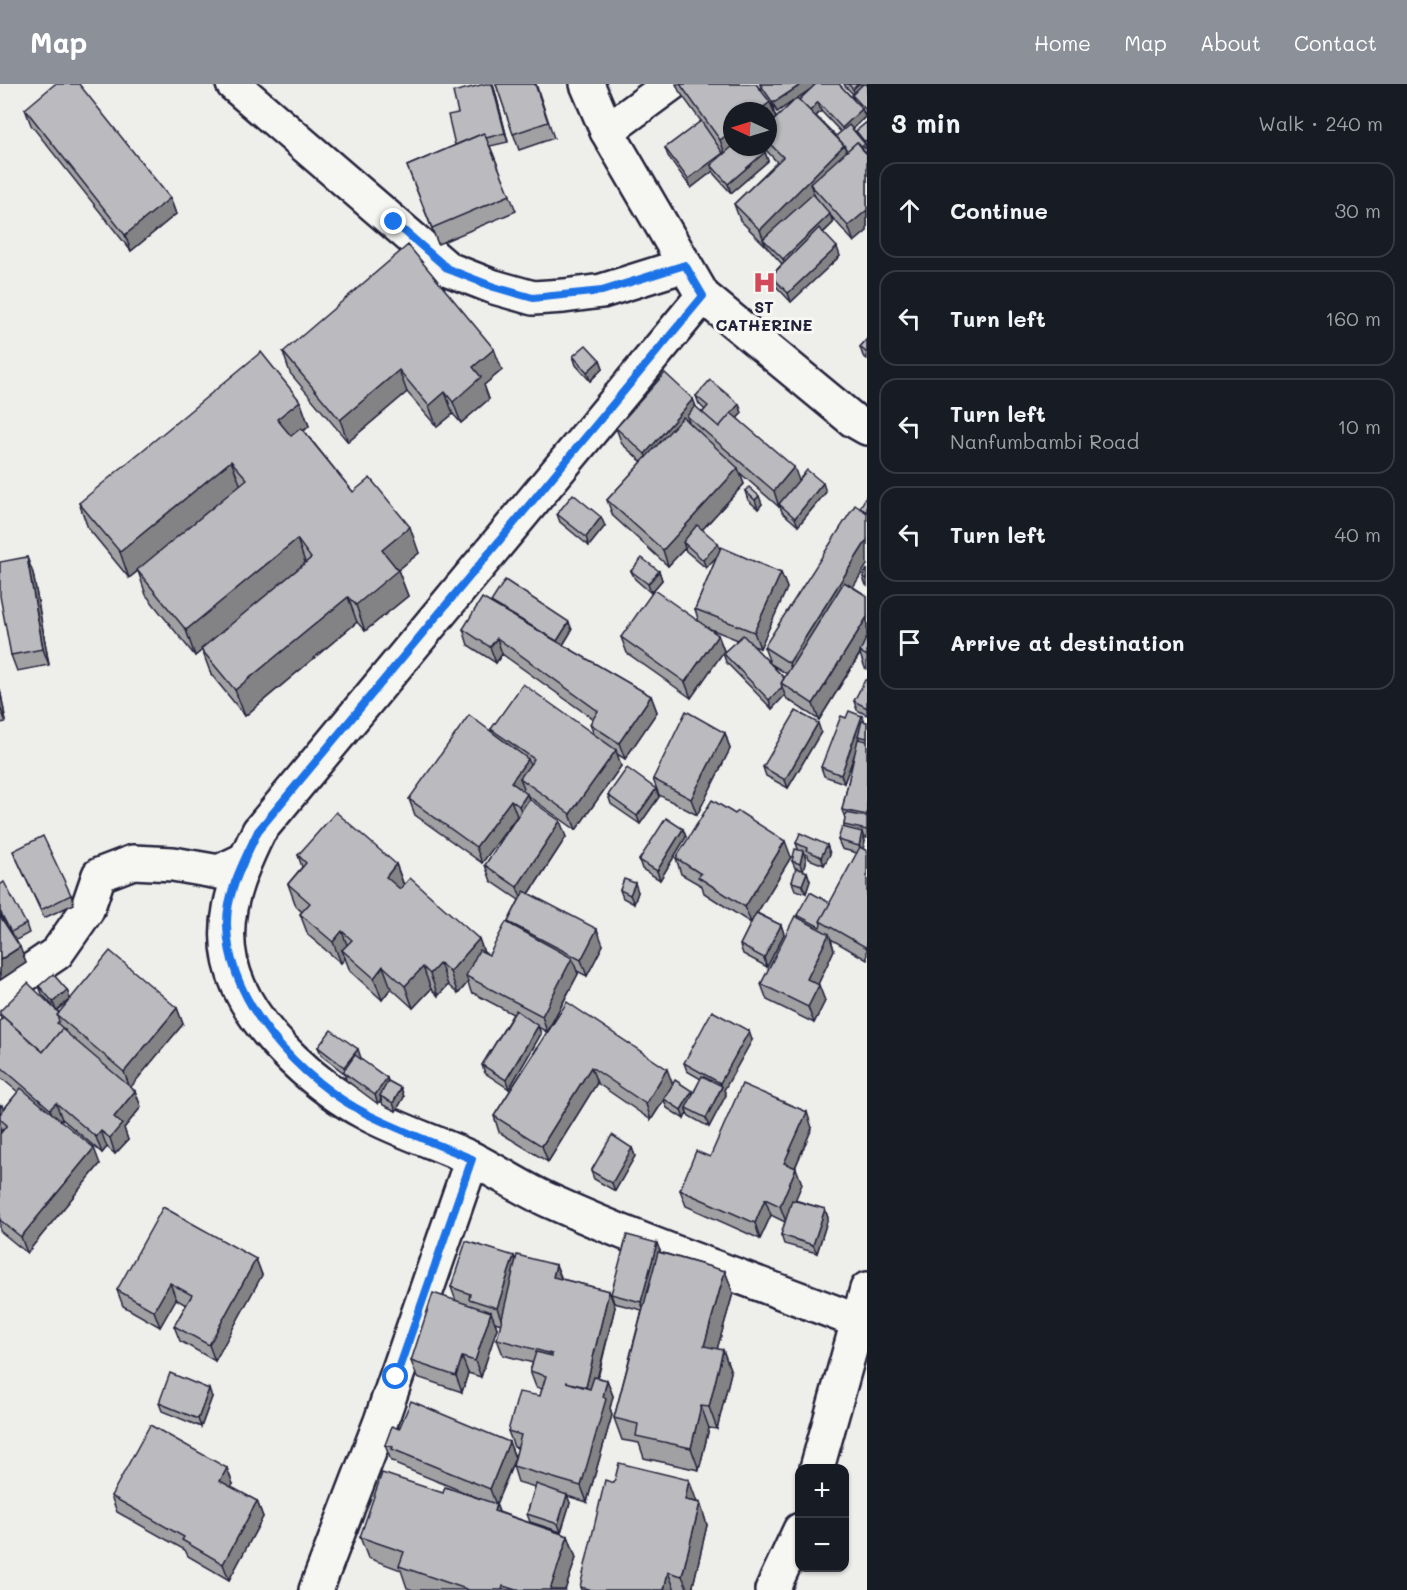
<!DOCTYPE html>
<html lang="en">
<head>
<meta charset="utf-8">
<style>
	:root { --surface:#171b24; --page:#20242c; --text:#f1f3f6; --muted:#9ea1a6; --line:#363941; --accent:#8c9099 }
	body { margin:0; font-family:Mali,sans-serif; background:var(--page); color:var(--text) }
	.controls { position:absolute; right:18px; bottom:18px; display:grid; overflow:hidden; border-radius:12px; box-shadow:0 2px 4px #0004 }
	.controls button { width:54px; height:54px; display:grid; place-items:center; padding:0; border:0; border-bottom:2px solid var(--line); background:var(--surface); color:var(--text); font:30px sans-serif }
	.compass { position:absolute; left:723px; top:18px; width:54px; height:54px; border-radius:50%; background:var(--surface); box-shadow:0 2px 4px #0004; rotate:274deg }
	.stop { position:absolute; width:18px; height:18px; margin:-14px; border:4px solid #1a73e8; border-radius:50%; background:#fff }
	.stop.end { background:#1a73e8; border-color:#fff; box-shadow:0 2px 6px #0008 }
	.list { margin:0; padding:0; list-style:none }
	h2 { display:flex; justify-content:space-between; align-items:center; height:78px; margin:0; padding:0 24px; font-size:26px }
	h2 small { font-size:20px; font-weight:400; color:var(--muted) }
	.list li { display:grid; grid-template-columns:39px 1fr auto; gap:18px; align-items:center; box-sizing:border-box; height:96px; margin:0 12px 12px; padding:0 12px; border:2px solid var(--line); border-radius:18px }
	.list b { display:block; font-size:22px; white-space:nowrap }
	.list p { margin:0; font-size:20px; white-space:nowrap; color:var(--muted) }
	.list em { font-size:20px; font-style:normal; color:var(--muted) }
	.icon { flex:none; width:33px; height:33px; fill:none; stroke:currentColor; stroke-width:2; stroke-linecap:round; stroke-linejoin:round }
	.map { position:relative; flex:none; width:867px; height:1506px; overflow:hidden }
	header { display:flex; align-items:center; gap:36px; box-sizing:border-box; height:84px; padding:0 30px; background:var(--accent); color:#fff }
	header strong { font-size:28px }
	nav { display:flex; gap:33px; margin-inline-start:auto; font-size:21px }
	main { display:flex }
	aside { flex:1; background:var(--surface) }
	.map>svg:first-child { display:block }
	.lines { fill:none; stroke-linecap:round; stroke-linejoin:round }
	.minor-casing { stroke:#22223b; stroke-width:38 }
	.minor { stroke:#f6f6f2; stroke-width:33 }
	.wall { fill:#a1a1a4; stroke:#22223b; stroke-width:1.5; fill-rule:evenodd }
	.shaded-wall { fill:#838386; stroke:#22223b; stroke-width:1.5 }
	.building { fill:#bbbbbf; stroke:#22223b; stroke-width:1.5 }
	.route { stroke:#1a73e8; stroke-width:8 }
	.labels { text-anchor:middle; stroke-width:6; stroke-linejoin:round; paint-order:stroke }
	.poi-label { font-size:16px; font-weight:bold; fill:#22223b; stroke:#f6f6f2 }
</style>
</head>
<body>
<header>
<strong>Map</strong>
<nav><a>Home</a><a>Map</a><a>About</a><a>Contact</a></nav>
</header>
<main>
<div class="map">
<svg width="867" height="1506" viewBox="0 0 867 1506">
	<rect width="100%" height="100%" fill="#eeeeeb"/>
	<filter id="ink" filterUnits="userSpaceOnUse"><feTurbulence type="fractalNoise" baseFrequency=".0167" numOctaves="2"/><feDisplacementMap in="SourceGraphic" scale="12" xChannelSelector="R" yChannelSelector="G"/><feConvolveMatrix kernelMatrix="1 2 1 2 8 2 1 2 1" color-interpolation-filters="sRGB"/></filter>
	<g filter="url(#ink)">
		<g class="lines">
			<defs>
				<g id="minor">
					<path d="M233 0 448 185 494 203 533 214 564 212 602 207 685 181"/>
					<path d="M587 0 607 47 703 212 853 336 867 344"/>
					<path d="M607 47 671 0"/>
					<path d="M703 212 259 747C234 797 214 848 239 903 261 952 318 1004 366 1029 399 1047 436 1058 470 1074 497 1087 522 1105 550 1117 653 1164 762 1199 867 1241"/>
					<path d="M0 914 20 894 57 869 87 826 99 791 133 778 173 780 219 788 244 776"/>
					<path d="M817 1384 867 1205"/>
					<path d="M316 1506 381 1337 472 1075"/>
					<path d="M772 1506 800 1446"/>
				</g>
			</defs>
			<!-- minor casing -->
			<use href="#minor" class="minor-casing"/>
			<!-- minor -->
			<use href="#minor" class="minor"/>
		</g>
		<!-- wall -->
		<g class="wall">
			<path d="M493 0 508 58 490 62 516 127 438 160 407 82 456 61 458 29Z"/>
			<path d="M496 0H536L554 54 519 66Z"/>
			<path d="M676 0H756L762 7 760 0H839L854 16 852 11 853 10 845 2 844 0H867V32L864 29 865 33 853 45 857 51 856 47 867 38V147L854 158 831 132 833 139 823 149 840 172 791 218 774 200 771 192 782 180 766 162 740 136 734 120 777 78 766 66 765 63H768V42L776 34 732 63 765 68 768 77 731 109 714 90 713 87 691 104 668 72 665 64 701 37 679 7ZM810 5 799 16 797 14ZM796 15 776 34 771 19 777 28ZM821 27 841 48 836 52 816 32Z"/>
			<path d="M25 25 170 114 176 130 131 167 31 41Z"/>
			<path d="M867 255V275L863 272 860 263Z"/>
			<path d="M283 268 502 286 484 301 489 315 461 339 453 330 437 343 407 308 348 358 290 289Z"/>
			<path d="M573 272 600 276 603 284 590 297 576 281Z"/>
			<path d="M696 312 739 320 742 329 737 334 799 396 826 408 798 442 782 428 780 422 779 423 740 389 744 400 702 446 720 466 781 489 787 504 760 564 753 562 770 579 764 563 853 503 867 512V585L865 584 860 570 819 636 787 615 785 611 772 625 726 578 723 569 738 556 708 544 718 551 724 567 691 614 627 569 621 553 699 538 695 525 718 470 706 484 686 467 685 464 668 482 613 432 607 416 642 378 622 360 616 344 693 315 696 323 702 329 705 326 699 320ZM771 580 787 590 784 594Z"/>
			<path d="M300 317 309 342 304 347 353 408 419 469 398 486 408 512 365 547 357 538 245 632 211 590 202 566 195 572 146 511 138 487 129 494 88 444 79 419Z"/>
			<path d="M745 407 762 420 758 425 748 416Z"/>
			<path d="M557 430 605 442 589 462 560 438Z"/>
			<path d="M867 485V502L866 501 863 493Z"/>
			<path d="M631 487H659L662 496 651 509 635 495Z"/>
			<path d="M33 489 49 581 17 587 11 571Z"/>
			<path d="M491 519 572 546 563 561 651 612 657 628 625 675 617 670 621 682 576 746 528 712 529 716 566 753 529 810 603 861 587 892 577 887 578 890 548 948 693 1009 701 995 687 987 684 979 752 956 724 1006 726 1011 709 1043 689 1032 687 1029 684 1035 667 1024 664 1016 651 1036 597 999 548 1078 499 1048 494 1032 547 948 538 943 541 950 509 1005 485 989 482 981 513 930 471 908 468 898 458 910 448 901 438 912 431 905 413 924 391 904 382 916 350 887 345 874 341 879 308 851 300 830 302 828 296 822 288 800 302 783 298 771 396 780 404 801 479 855 484 869 489 871 509 840 508 838 519 816 491 797 485 781 518 732H517L482 779 415 731 409 715 492 648 491 645 594 651 590 640 593 635 502 570 496 579 468 561 463 545Z"/>
			<path d="M867 596V631L857 626 854 617Z"/>
			<path d="M0 605 6 638 0 639Z"/>
			<path d="M846 634 867 638V754H864L865 757 863 765 867 767V876L831 855 834 866 818 900 825 917 814 939 767 916 761 900 798 833 797 831 830 819 857 769 842 765 838 756 844 743V741L845 734 842 726 854 672 844 699 824 692 821 683Z"/>
			<path d="M821 648 788 704 766 692 763 683Z"/>
			<path d="M725 649 730 665 697 731 659 711 653 695Z"/>
			<path d="M656 705 659 713 640 740 611 720 608 711Z"/>
			<path d="M683 745 686 753 660 796 642 785 639 776Z"/>
			<path d="M796 759 827 761 830 770 824 781 809 775 808 771 804 770 806 775 803 787 807 788 810 797 806 809 795 806 792 798 796 786 792 777 798 765Z"/>
			<path d="M13 767 71 811 74 820 44 834Z"/>
			<path d="M791 773 757 829 781 841 784 850 767 883 743 870 740 861 751 839 704 809 702 802 681 790 676 774Z"/>
			<path d="M0 801 26 840 29 849 16 856 26 879 0 896V832L5 840 0 829Z"/>
			<path d="M620 806 638 808 634 820 623 814Z"/>
			<path d="M39 902 67 906 70 915 57 926 59 929 177 924 183 940 130 1003 135 1007 141 1023 124 1044 128 1056 115 1070 107 1063 102 1069 62 1035 60 1036 100 1080 27 1169 0 1147V1050L3 1047 2 1045 0 1048V1020L3 1026 18 1008 0 993V937L1 936 0 927 52 921 42 910Z"/>
			<path d="M318 963 361 974 360 975 387 994 388 997 401 1004 404 1013 396 1027 383 1021 381 1015 378 1020 346 996 344 989 322 972Z"/>
			<path d="M812 1044 795 1084 802 1100 795 1116 825 1125 828 1134 817 1169 784 1160 781 1151 785 1138 771 1131 760 1155 686 1122 680 1106 710 1073Z"/>
			<path d="M632 1064 635 1072 615 1107 594 1095 591 1087Z"/>
			<path d="M660 1167V1168L725 1187 733 1209 717 1265 723 1266 731 1288 717 1345 709 1344 699 1386 644 1374 639 1359 622 1356 614 1334 642 1226 614 1219 611 1210Z"/>
			<path d="M514 1172 516 1176 556 1181 562 1195 609 1207 615 1223 598 1294 607 1296 613 1312 610 1324 612 1331 587 1418 567 1412 570 1419 561 1448 530 1438 527 1430 535 1403 518 1398 513 1382 514 1378 496 1420 499 1428 568 1452 576 1474 565 1506H413L407 1504 401 1486 368 1474 360 1453 443 1409 481 1415 397 1381 396 1378 391 1377 385 1361 399 1345 509 1358 515 1373 518 1364 514 1363 508 1347 540 1312 542 1305 536 1303 530 1287 533 1279 503 1271 497 1255 501 1240 495 1238 497 1244 481 1293 468 1289 462 1308 417 1293 411 1277 456 1217 451 1203Z"/>
			<path d="M256 1175 262 1191 215 1277 180 1257 174 1242 186 1221 176 1215 160 1243 123 1222 117 1206Z"/>
			<path d="M212 1313 201 1343 162 1327 159 1319Z"/>
			<path d="M233 1400 231 1403 257 1417 263 1433 229 1496 188 1472 185 1466 117 1428 111 1412Z"/>
			<path d="M697 1418 700 1419 707 1441 692 1506H581L580 1503Z"/>
		</g>
		<!-- shaded-wall -->
		<g class="shaded-wall">
			<path d="M492 0 495 7 508 58 505 49Z"/>
			<path d="M802 0H818L777 28 773 19Z"/>
			<path d="M858 0H865L856 13 853 5Z"/>
			<path d="M770 18 776 34 768 41V27H759Z"/>
			<path d="M818 18 821 27 812 36 809 28Z"/>
			<path d="M862 25 865 33 845 52 842 44Z"/>
			<path d="M732 47V63L726 72 720 56Z"/>
			<path d="M867 55V65L864 57Z"/>
			<path d="M844 61 850 77 810 100 815 112 763 155 766 162 760 146Z"/>
			<path d="M765 68 768 77 731 109 728 100Z"/>
			<path d="M723 69 727 77 711 81 713 87 691 104 688 95Z"/>
			<path d="M170 114 176 130 131 167 125 151Z"/>
			<path d="M867 126V147L854 158 848 142Z"/>
			<path d="M830 130 833 139 786 184 783 175Z"/>
			<path d="M837 163 840 172 791 218 788 209Z"/>
			<path d="M494 265 502 286 484 301 489 315 461 339 453 318 473 283Z"/>
			<path d="M600 276 603 284 590 297 587 288Z"/>
			<path d="M399 286 407 308 348 358 340 336Z"/>
			<path d="M445 308 453 330 437 343 429 322Z"/>
			<path d="M693 315 699 331 687 332 690 341 651 386 645 370Z"/>
			<path d="M300 317 309 342 286 361 277 335Z"/>
			<path d="M739 320 742 329 732 340 728 333Z"/>
			<path d="M231 377 241 402 129 494 120 468Z"/>
			<path d="M794 383 800 399 779 420 780 422 779 423 774 407Z"/>
			<path d="M738 384 744 400 687 462 683 458 685 464 668 482 663 466Z"/>
			<path d="M823 399 826 408 798 442 795 434Z"/>
			<path d="M759 412 762 420 758 425 755 416Z"/>
			<path d="M601 433 605 442 589 462 586 453Z"/>
			<path d="M410 443 419 469 398 486 408 512 365 547 356 521 382 466Z"/>
			<path d="M297 455 306 481 195 572 186 546Z"/>
			<path d="M867 456V481L795 595 789 579Z"/>
			<path d="M718 459 721 468 706 484 703 476Z"/>
			<path d="M27 473 33 489 49 581 43 565Z"/>
			<path d="M659 487 662 496 651 509 648 500Z"/>
			<path d="M781 489 787 504 760 564 754 548Z"/>
			<path d="M348 513 357 538 245 632 235 606Z"/>
			<path d="M867 533V558L819 636 813 620Z"/>
			<path d="M569 538 572 546 558 569 555 560Z"/>
			<path d="M718 551 724 567 691 614 685 598Z"/>
			<path d="M497 554 502 570 496 579 490 563Z"/>
			<path d="M782 603 785 611 772 625 769 616Z"/>
			<path d="M0 605 6 638 0 623Z"/>
			<path d="M651 612 657 628 625 675 619 659Z"/>
			<path d="M862 632 866 640 858 652 860 656 844 699 841 691Z"/>
			<path d="M818 639 821 648 788 704 785 696Z"/>
			<path d="M725 649 730 665 697 731 691 715Z"/>
			<path d="M616 666 621 682 576 746 570 730Z"/>
			<path d="M528 675 534 691 520 694 524 704 517 714 511 698Z"/>
			<path d="M656 705 659 713 640 740 637 732Z"/>
			<path d="M527 710 533 726 525 738 519 722Z"/>
			<path d="M511 716 517 732 482 779 476 763Z"/>
			<path d="M560 737 566 753 523 819 517 803Z"/>
			<path d="M683 745 686 753 660 796 657 787Z"/>
			<path d="M862 748 865 757 862 770 859 762Z"/>
			<path d="M785 757 791 773 751 839 745 823Z"/>
			<path d="M827 761 830 770 824 781 821 773Z"/>
			<path d="M803 767 806 775 803 788 800 780Z"/>
			<path d="M396 780 404 802 394 814 386 793Z"/>
			<path d="M807 788 810 797 806 809 802 801Z"/>
			<path d="M635 799 638 808 634 820 630 811Z"/>
			<path d="M781 841 784 850 767 883 764 874Z"/>
			<path d="M597 845 603 861 587 892 581 876Z"/>
			<path d="M342 847 350 869 342 866 345 874 341 879 333 858Z"/>
			<path d="M829 850 834 866 813 911 807 895Z"/>
			<path d="M479 855 487 877 466 892 468 898 458 910 450 888Z"/>
			<path d="M20 863 26 879 0 896V876Z"/>
			<path d="M572 874 578 890 547 948 542 932Z"/>
			<path d="M440 879 448 901 438 912 430 890Z"/>
			<path d="M383 882 391 904 382 916 374 894Z"/>
			<path d="M423 883 431 905 413 924 405 902Z"/>
			<path d="M819 901 825 917 814 939 808 923Z"/>
			<path d="M67 906 70 915 56 927 53 918Z"/>
			<path d="M177 924 183 940 130 1004 124 988Z"/>
			<path d="M538 942 541 950 509 1005 506 996Z"/>
			<path d="M749 947 752 956 724 1006 726 1011 709 1043 706 1034 722 1003 720 999Z"/>
			<path d="M358 965 361 974 347 992 344 983Z"/>
			<path d="M591 983 597 999 548 1078 542 1062Z"/>
			<path d="M667 985 673 1001 651 1036 646 1020Z"/>
			<path d="M387 994 390 1003 380 1012 381 1015 378 1020 375 1011Z"/>
			<path d="M401 1004 404 1013 396 1027 393 1019Z"/>
			<path d="M135 1007 141 1023 124 1044 128 1056 115 1070 110 1054 114 1033Z"/>
			<path d="M692 1007 695 1015 686 1024 687 1029 684 1035 681 1026Z"/>
			<path d="M56 1019 62 1035 56 1041 50 1025Z"/>
			<path d="M2 1021 7 1037 0 1035V1024Z"/>
			<path d="M807 1028 812 1044 790 1095 784 1079Z"/>
			<path d="M101 1047 107 1063 102 1069 96 1053Z"/>
			<path d="M94 1064 100 1080 27 1169 21 1153Z"/>
			<path d="M632 1064 635 1072 615 1107 612 1099Z"/>
			<path d="M796 1084 802 1100 786 1138 780 1122Z"/>
			<path d="M765 1115 771 1131 760 1155 755 1139Z"/>
			<path d="M825 1125 828 1134 817 1169 813 1161Z"/>
			<path d="M657 1159 660 1167 644 1227 641 1218Z"/>
			<path d="M514 1172 520 1188 503 1240 497 1224Z"/>
			<path d="M256 1175 262 1191 215 1277 209 1261Z"/>
			<path d="M556 1181 562 1197 553 1193Z"/>
			<path d="M725 1187 733 1209 712 1283 704 1262Z"/>
			<path d="M170 1199 176 1215 160 1243 154 1227Z"/>
			<path d="M609 1207 615 1223 591 1319 586 1303Z"/>
			<path d="M491 1228 497 1244 481 1293 475 1277Z"/>
			<path d="M723 1266 731 1288 717 1345 709 1323Z"/>
			<path d="M462 1273 468 1289 462 1308 456 1292Z"/>
			<path d="M607 1296 613 1312 610 1324 612 1331 587 1418 581 1402Z"/>
			<path d="M209 1305 212 1313 201 1343 198 1335Z"/>
			<path d="M701 1322 709 1344 699 1386 691 1364Z"/>
			<path d="M509 1358 515 1374 496 1420 504 1442 494 1427 496 1421 490 1405Z"/>
			<path d="M227 1384 233 1400 226 1413 220 1397Z"/>
			<path d="M689 1396 697 1418 685 1416Z"/>
			<path d="M567 1411 570 1419 561 1448 558 1440Z"/>
			<path d="M257 1417 263 1433 229 1496 223 1480Z"/>
			<path d="M700 1419 707 1441 692 1506H688L682 1492Z"/>
			<path d="M568 1452 576 1474 565 1506H550Z"/>
			<path d="M668 1488 675 1506H664Z"/>
		</g>
		<!-- building -->
		<g class="building">
			<path d="M55 0H79L170 114 125 151 25 25Z"/>
			<path d="M485 0H492L505 49 486 54 484 49 455 61 448 31 458 29 453 8Z"/>
			<path d="M496 0H535L548 38 513 50Z"/>
			<path d="M680 0H756L770 18 759 27H732V47L720 56Z"/>
			<path d="M760 0H802L773 19Z"/>
			<path d="M816 0H839L862 25 842 44 818 18 810 27 799 16Z"/>
			<path d="M848 0H858L853 5Z"/>
			<path d="M863 0H867V27L852 11Z"/>
			<path d="M797 14 844 61 760 146 734 120 783 73 768 58V42Z"/>
			<path d="M701 37 723 69 688 95 665 64Z"/>
			<path d="M867 38V56L864 57 856 47Z"/>
			<path d="M849 41 865 60 861 63 857 58 847 67 844 61 836 52Z"/>
			<path d="M484 49 510 111 432 144 407 82Z"/>
			<path d="M857 58 867 70V126L848 142 810 100Z"/>
			<path d="M732 63H760L765 68 728 100 711 81Z"/>
			<path d="M864 63 867 66V70L862 65Z"/>
			<path d="M813 110 830 130 783 175 763 155Z"/>
			<path d="M819 144 837 163 788 209 771 192Z"/>
			<path d="M408 161 494 265 473 283 481 293 453 318 445 308 429 322 399 286 340 336 283 268Z"/>
			<path d="M867 255V269L860 263Z"/>
			<path d="M586 261 600 276 587 288 573 272Z"/>
			<path d="M261 268 300 317 277 335 291 352 301 344 353 408 370 394 410 443 382 466 398 486 356 521 348 513 235 606 201 565 311 474 297 455 186 546 137 486 247 395 231 377 120 468 79 419Z"/>
			<path d="M665 289 693 315 645 370 616 344Z"/>
			<path d="M710 296 739 320 719 343 702 329 708 322 696 312Z"/>
			<path d="M695 322 719 343 731 329 794 383 774 407 687 332Z"/>
			<path d="M683 333 738 384 663 466 607 416Z"/>
			<path d="M807 386 823 399 795 434 779 420Z"/>
			<path d="M749 403 759 412 755 416 745 407Z"/>
			<path d="M573 410 601 433 586 453 557 430Z"/>
			<path d="M867 411V428L860 424Z"/>
			<path d="M855 421 867 429V456L789 579 764 563Z"/>
			<path d="M697 441 718 459 703 476 683 458Z"/>
			<path d="M721 463 781 489 754 548 695 525Z"/>
			<path d="M27 473 43 565 11 571 0 512V478Z"/>
			<path d="M642 474 659 487 648 500 631 487Z"/>
			<path d="M867 485V495L863 493Z"/>
			<path d="M505 496 569 538 557 557 491 518Z"/>
			<path d="M844 498 867 512V533L813 620 781 599Z"/>
			<path d="M654 506 718 551 685 598 621 553Z"/>
			<path d="M482 514 651 612 619 659 590 640 598 627 497 554 490 563 463 545Z"/>
			<path d="M743 551 784 594 781 599 782 603 769 616 723 569Z"/>
			<path d="M867 552V572L860 568Z"/>
			<path d="M865 596H867V624L854 617Z"/>
			<path d="M523 600 616 666 570 730 520 694 534 675 491 645Z"/>
			<path d="M686 627 725 649 691 715 653 695Z"/>
			<path d="M796 627 818 639 785 696 763 683Z"/>
			<path d="M849 627 862 632 841 691 821 683 841 632 846 634Z"/>
			<path d="M469 631 528 675 511 698 527 710 519 722 511 716 476 763 409 715Z"/>
			<path d="M862 637 867 638V654L858 652Z"/>
			<path d="M858 655 867 657V731L842 726Z"/>
			<path d="M627 684 656 705 637 732 608 711Z"/>
			<path d="M529 715 560 737 517 803 485 781Z"/>
			<path d="M712 716 735 730 738 727 785 757 745 823 698 793 701 790 676 774Z"/>
			<path d="M336 728 396 780 386 793 400 805 410 794 479 855 450 888 440 879 430 890 423 883 405 902 383 882 374 894 342 866 352 856 342 847 333 858 300 830 310 819 288 800 306 779 298 771Z"/>
			<path d="M846 729 867 733V746L844 741Z"/>
			<path d="M666 734 683 745 657 787 639 776Z"/>
			<path d="M842 743 862 748 859 762 838 756Z"/>
			<path d="M800 749 827 761 821 773 806 766 807 764 796 759Z"/>
			<path d="M43 752 71 811 41 826 13 767Z"/>
			<path d="M860 763 867 767V864L820 837Z"/>
			<path d="M795 765 803 767 800 780 792 777Z"/>
			<path d="M796 784 807 788 802 801 792 798Z"/>
			<path d="M624 795 635 799 630 811 620 806Z"/>
			<path d="M4 798 26 840 11 848 0 827V801Z"/>
			<path d="M524 807 597 845 581 876 508 838Z"/>
			<path d="M810 808 830 819 820 837 821 840 820 843 797 831Z"/>
			<path d="M756 829 781 841 764 874 740 861Z"/>
			<path d="M0 832 20 863 0 876Z"/>
			<path d="M795 832 829 850 807 895 819 901 808 923 761 900Z"/>
			<path d="M506 838 572 874 542 932 466 892 479 866 489 871Z"/>
			<path d="M110 867 177 924 124 988 57 931Z"/>
			<path d="M53 890 67 906 53 918 39 902Z"/>
			<path d="M28 899 59 929 57 931 59 937 57 939 66 947 62 945 43 968 0 930V927Z"/>
			<path d="M567 918 667 985 646 1020 591 983 542 1062 494 1032Z"/>
			<path d="M516 926 538 942 506 996 482 981Z"/>
			<path d="M712 927 749 947 720 999 684 979Z"/>
			<path d="M3 933 43 968 62 945 135 1007 114 1033 122 1040 110 1054 101 1047 96 1053 56 1019 50 1025 0 982V937Z"/>
			<path d="M331 946 358 965 344 983 318 963Z"/>
			<path d="M355 971 387 994 375 1011 343 988Z"/>
			<path d="M702 992 722 1002 706 1034 686 1024Z"/>
			<path d="M675 996 692 1007 681 1026 664 1015Z"/>
			<path d="M388 997 401 1004 393 1019 380 1012Z"/>
			<path d="M742 1000 807 1028 784 1079 796 1084 780 1122 765 1115 755 1139 680 1106 696 1067 710 1073Z"/>
			<path d="M21 1004 94 1064 21 1153 0 1136V1050L7 1041 0 1035V1030Z"/>
			<path d="M612 1051 632 1064 612 1099 591 1087Z"/>
			<path d="M792 1116 825 1125 813 1161 781 1151Z"/>
			<path d="M163 1123 256 1175 209 1261 174 1242 192 1211 170 1199 154 1227 117 1206Z"/>
			<path d="M627 1151 657 1159 641 1218 611 1210Z"/>
			<path d="M466 1157 514 1172 497 1224 469 1215 470 1210 451 1203Z"/>
			<path d="M658 1168 725 1187 704 1262 723 1266 709 1323 701 1322 691 1364 636 1352 638 1340 614 1334Z"/>
			<path d="M517 1171 556 1181 553 1193 609 1207 586 1303 566 1298 590 1305 594 1293 607 1296 603 1313 606 1315 581 1402 513 1382 521 1351 508 1347 519 1308 540 1312 546 1292 530 1287 536 1268 552 1272V1270L497 1255Z"/>
			<path d="M433 1209 491 1228 475 1277 462 1273 456 1292 411 1277Z"/>
			<path d="M170 1289 209 1305 198 1335 159 1319Z"/>
			<path d="M411 1317 509 1358 490 1405 392 1365 393 1363 385 1361 392 1342 399 1345Z"/>
			<path d="M150 1341 227 1384 220 1397 257 1417 223 1480 182 1456 184 1453 111 1412Z"/>
			<path d="M619 1379 689 1396 685 1416 700 1419 682 1492 668 1488 664 1506H592L580 1503 605 1396 614 1399Z"/>
			<path d="M382 1389 443 1409 445 1403 496 1420 494 1427 568 1452 550 1506H516L503 1502 502 1506H469L399 1482 404 1468 360 1453Z"/>
			<path d="M536 1400 567 1411 558 1440 527 1430Z"/>
		</g>
	</g>
	<g class="lines" filter="url(#ink)">
		<!-- route -->
		<path class="route" d="M394 138 448 185 494 203 533 214 602 207 685 181 703 212 258 747C245 775 226 809 227 841 228 919 300 996 367 1030 401 1047 437 1060 472 1075L396 1293"/>
	</g>
	<!-- icons -->
	<defs>
		<symbol id="hospital-bare" viewBox="-9 -9 18 18"><path d="M-5-5h3v3.5h4V-5h3V5h-3V1.5h-4V5h-3Z" fill="#d1495b" stroke="#f6f6f2" stroke-width="2.5" paint-order="stroke"/></symbol>
	</defs>
	<g fill-rule="evenodd">
		<use href="#hospital-bare" x="748" y="182" width="33" height="33"/>
	</g>
	<g class="labels">
		<!-- poi labels -->
		<g class="poi-label">
			<text x="764" y="229">ST<tspan x="764" dy="18">CATHERINE</tspan></text>
		</g>
	</g>
</svg>
<div class="controls">
<button>+</button>
<button>−</button>
</div>
<svg class="compass" viewBox="-18 -18 36 36"><path d="M0-13l5 13h-10z" fill="#e53935"/><path d="M0 13l5-13h-10z" fill="#9ea1a6"/></svg>
<div class="stop" style="left:396px;top:1293px"></div>
<div class="stop end" style="left:394px;top:138px"></div>
</div>
<aside>
<h2>3 min<small>Walk · 240 m</small></h2>
<ul class="list">
<li><svg class="icon" aria-label="ahead" viewBox="0 0 24 24"><path d="M12 20V5M6 11l6-6 6 6"/></svg><div><b>Continue</b></div><em>30 m</em></li>
<li><svg class="icon" aria-label="left" viewBox="0 0 24 24"><path d="M17 20v-9H6M10 6l-5 5 5 5"/></svg><div><b>Turn left</b></div><em>160 m</em></li>
<li><svg class="icon" aria-label="left" viewBox="0 0 24 24"><path d="M17 20v-9H6M10 6l-5 5 5 5"/></svg><div><b>Turn left</b><p>Nanfumbambi Road</p></div><em>10 m</em></li>
<li><svg class="icon" aria-label="left" viewBox="0 0 24 24"><path d="M17 20v-9H6M10 6l-5 5 5 5"/></svg><div><b>Turn left</b></div><em>40 m</em></li>
<li><svg class="icon" aria-label="arrive" viewBox="0 0 24 24"><path d="M6 21V4h12l-3 4 3 4H6"/></svg><div><b>Arrive at destination</b></div></li>
</ul>
</aside>
</main>
</body>
</html>
